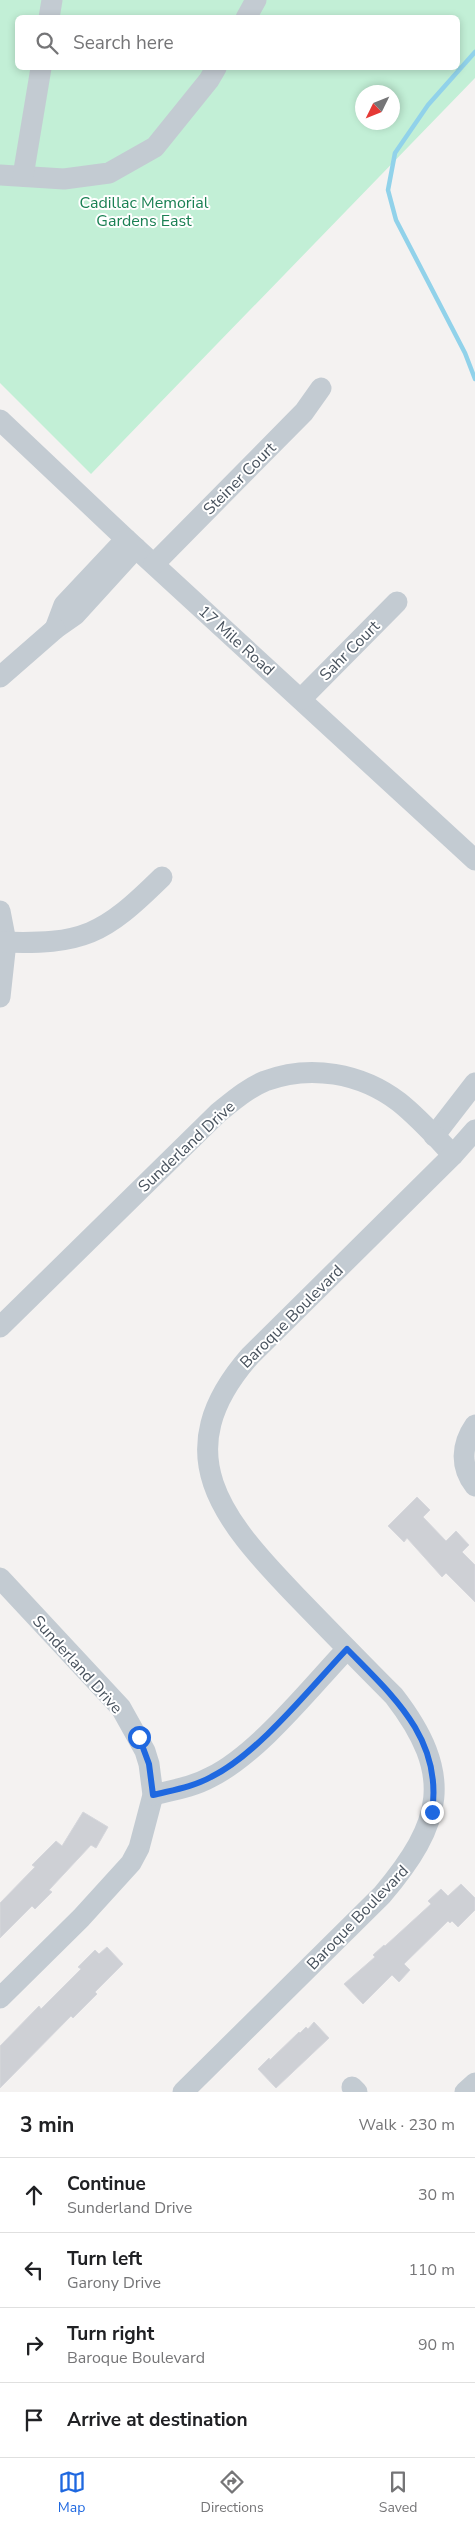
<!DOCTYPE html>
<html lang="en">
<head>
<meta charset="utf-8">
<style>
	:root { --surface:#fff; --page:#f2f2f2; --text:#202124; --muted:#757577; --line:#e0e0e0; --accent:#1f68e0 }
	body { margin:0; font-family:"Nunito Sans",sans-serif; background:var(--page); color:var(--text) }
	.compass { position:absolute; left:355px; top:85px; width:45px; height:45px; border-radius:50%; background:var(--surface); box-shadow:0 2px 8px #0003; rotate:227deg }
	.stop { position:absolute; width:15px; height:15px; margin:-11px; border:4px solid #1f68e0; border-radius:50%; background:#fff }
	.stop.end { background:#1f68e0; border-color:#fff; box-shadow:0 1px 5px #0008 }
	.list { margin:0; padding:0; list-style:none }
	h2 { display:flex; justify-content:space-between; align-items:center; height:65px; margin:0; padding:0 20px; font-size:21px }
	h2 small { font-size:16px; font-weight:400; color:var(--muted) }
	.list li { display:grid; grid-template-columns:32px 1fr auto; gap:15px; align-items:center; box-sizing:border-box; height:75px; padding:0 20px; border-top:1px solid var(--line) }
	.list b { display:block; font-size:19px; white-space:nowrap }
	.list p { margin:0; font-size:16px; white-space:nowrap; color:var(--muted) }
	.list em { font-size:16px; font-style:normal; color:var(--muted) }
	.icon { flex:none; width:28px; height:28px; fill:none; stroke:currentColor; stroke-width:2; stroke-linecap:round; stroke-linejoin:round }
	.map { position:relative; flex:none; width:475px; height:2092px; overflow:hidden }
	.search { position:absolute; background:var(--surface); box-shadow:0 2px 8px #0003; left:15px; right:15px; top:15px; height:55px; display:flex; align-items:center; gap:12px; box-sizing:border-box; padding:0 18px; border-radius:8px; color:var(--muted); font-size:19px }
	.sheet { height:365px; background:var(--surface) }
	nav { display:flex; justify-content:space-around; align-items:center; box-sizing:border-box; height:70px; border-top:1px solid var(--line); background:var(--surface); font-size:14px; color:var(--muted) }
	nav a { display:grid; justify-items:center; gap:2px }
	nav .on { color:var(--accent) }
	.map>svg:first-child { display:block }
	.green { fill:#c2efd6; fill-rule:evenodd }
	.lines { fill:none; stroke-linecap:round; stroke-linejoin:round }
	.stream { stroke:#91d2ea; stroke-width:4.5 }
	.building { fill:#ced0d5; stroke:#d6d7dc }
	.minor { stroke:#c3cbd2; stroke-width:21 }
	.route { stroke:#1f68e0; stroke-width:6 }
	.labels { text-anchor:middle; stroke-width:4; stroke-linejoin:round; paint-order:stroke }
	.park-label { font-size:16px; fill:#1a8053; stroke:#fff }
	.street-label { font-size:16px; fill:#49535e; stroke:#fff }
</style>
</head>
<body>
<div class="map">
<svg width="475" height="2092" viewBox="0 0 475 2092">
	<rect width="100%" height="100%" fill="#f4f2f1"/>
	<!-- green -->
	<path class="green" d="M0 0H475V78L91 474 0 383ZM18 18H458V68H18ZM362 92H392V122H362Z"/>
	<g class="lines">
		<!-- stream -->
		<path class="stream" d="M475 52 428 105 395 153 388 190 396 220 465 353 475 379"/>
	</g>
	<!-- building -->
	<g class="building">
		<path d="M417 1497 430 1510 423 1517 446 1541 456 1531 469 1545 462 1552 475 1565V1602L446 1573 442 1577 407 1538 404 1542 388 1526Z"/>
		<path d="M83 1812 108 1827 96 1848 91 1845 49 1890 52 1892 35 1909 32 1906 0 1938V1903L35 1867 32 1865 56 1841 62 1846Z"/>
		<path d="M461 1884 475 1898V1910L458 1927 452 1921 450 1923 448 1921 404 1964 410 1970 399 1982 392 1975 363 2004 344 1984 375 1957 373 1955 384 1945 385 1946 431 1904 428 1901 441 1889 448 1896Z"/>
		<path d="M107 1947 123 1964 95 1992 97 1994 73 2018 71 2016 0 2088V2046L39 2006 41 2009 81 1969 78 1967 95 1950 99 1954Z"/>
		<path d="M314 2022 329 2038 276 2088 258 2069 269 2058 270 2060 299 2032 300 2033 306 2027 308 2029Z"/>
	</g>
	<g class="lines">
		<!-- minor -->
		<g class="minor">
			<path d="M49 18 52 0"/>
			<path d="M246 18 256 0"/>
			<path d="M0 175 64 179 109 173 155 147 209 80 216 68"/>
			<path d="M23 176 41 68"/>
			<path d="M0 420 126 539 475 860"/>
			<path d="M126 539 64 605 55 629 75 615 136 548"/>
			<path d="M154 564 304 412 321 388"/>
			<path d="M0 677 55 629"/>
			<path d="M301 699 397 602"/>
			<path d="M0 911 6 942 0 997"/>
			<path d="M0 942C84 945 103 935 162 877"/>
			<path d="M434 1136 475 1083"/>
			<path d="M0 1327 218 1113C233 1101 248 1088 265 1081 310 1064 361 1073 399 1102 418 1117 436 1137 453 1155"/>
			<path d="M475 1425C461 1445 460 1467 475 1486"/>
			<path d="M0 1578 121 1708 145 1751 149 1764 153 1795 139 1848 131 1863 81 1918 0 1998"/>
			<path d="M153 1795C173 1790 193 1787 211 1777 258 1754 310 1688 347 1649"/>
			<path d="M352 2087 357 2092"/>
			<path d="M183 2092 382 1895C443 1823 455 1775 394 1696 361 1663 328 1629 296 1596 222 1519 165 1453 250 1356L453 1155 475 1130"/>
			<path d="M465 2092 475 2083"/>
		</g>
	</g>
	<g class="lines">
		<!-- route -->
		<path class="route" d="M139 1737 149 1764 153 1795C173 1790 193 1787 211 1777 258 1754 310 1688 347 1649 393 1696 443 1739 432 1812"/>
	</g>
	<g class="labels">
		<!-- park labels -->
		<g class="park-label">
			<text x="144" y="208">Cadillac Memorial<tspan x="144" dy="18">Gardens East</tspan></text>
		</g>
		<!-- street labels -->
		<g class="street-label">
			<text transform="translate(239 478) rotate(-45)" y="6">Steiner Court</text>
			<text transform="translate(237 640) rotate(42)" y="6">17 Mile Road</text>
			<text transform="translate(349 650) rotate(-45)" y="6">Sahr Court</text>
			<text transform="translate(186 1146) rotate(-43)" y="6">Sunderland Drive</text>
			<text transform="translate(291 1316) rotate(-45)" y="6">Baroque Boulevard</text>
			<text transform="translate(78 1664) rotate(48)" y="6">Sunderland Drive</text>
			<text transform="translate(357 1917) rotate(-46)" y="6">Baroque Boulevard</text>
		</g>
	</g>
</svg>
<svg class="compass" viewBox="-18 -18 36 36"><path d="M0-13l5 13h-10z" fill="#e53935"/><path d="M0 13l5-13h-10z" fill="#757577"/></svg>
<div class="stop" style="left:139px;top:1737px"></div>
<div class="stop end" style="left:432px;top:1812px"></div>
<div class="search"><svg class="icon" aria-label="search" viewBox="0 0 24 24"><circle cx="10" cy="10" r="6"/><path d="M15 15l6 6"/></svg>Search here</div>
</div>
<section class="sheet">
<h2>3 min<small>Walk · 230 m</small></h2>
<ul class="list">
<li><svg class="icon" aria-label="ahead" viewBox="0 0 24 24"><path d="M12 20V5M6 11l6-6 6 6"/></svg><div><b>Continue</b><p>Sunderland Drive</p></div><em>30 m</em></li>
<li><svg class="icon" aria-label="left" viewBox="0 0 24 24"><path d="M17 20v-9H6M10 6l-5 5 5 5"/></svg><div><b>Turn left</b><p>Garony Drive</p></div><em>110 m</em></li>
<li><svg class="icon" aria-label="right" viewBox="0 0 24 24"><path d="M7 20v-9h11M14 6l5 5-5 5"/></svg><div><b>Turn right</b><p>Baroque Boulevard</p></div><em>90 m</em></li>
<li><svg class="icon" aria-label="arrive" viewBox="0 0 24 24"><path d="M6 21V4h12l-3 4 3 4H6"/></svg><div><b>Arrive at destination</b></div></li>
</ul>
</section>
<nav>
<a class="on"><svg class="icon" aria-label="map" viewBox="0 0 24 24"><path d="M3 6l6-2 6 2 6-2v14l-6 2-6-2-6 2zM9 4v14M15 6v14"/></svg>Map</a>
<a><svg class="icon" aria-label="directions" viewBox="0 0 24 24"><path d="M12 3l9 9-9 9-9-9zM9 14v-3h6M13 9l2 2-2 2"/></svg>Directions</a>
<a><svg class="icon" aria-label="saved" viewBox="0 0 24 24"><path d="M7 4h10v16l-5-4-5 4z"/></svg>Saved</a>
</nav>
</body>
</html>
